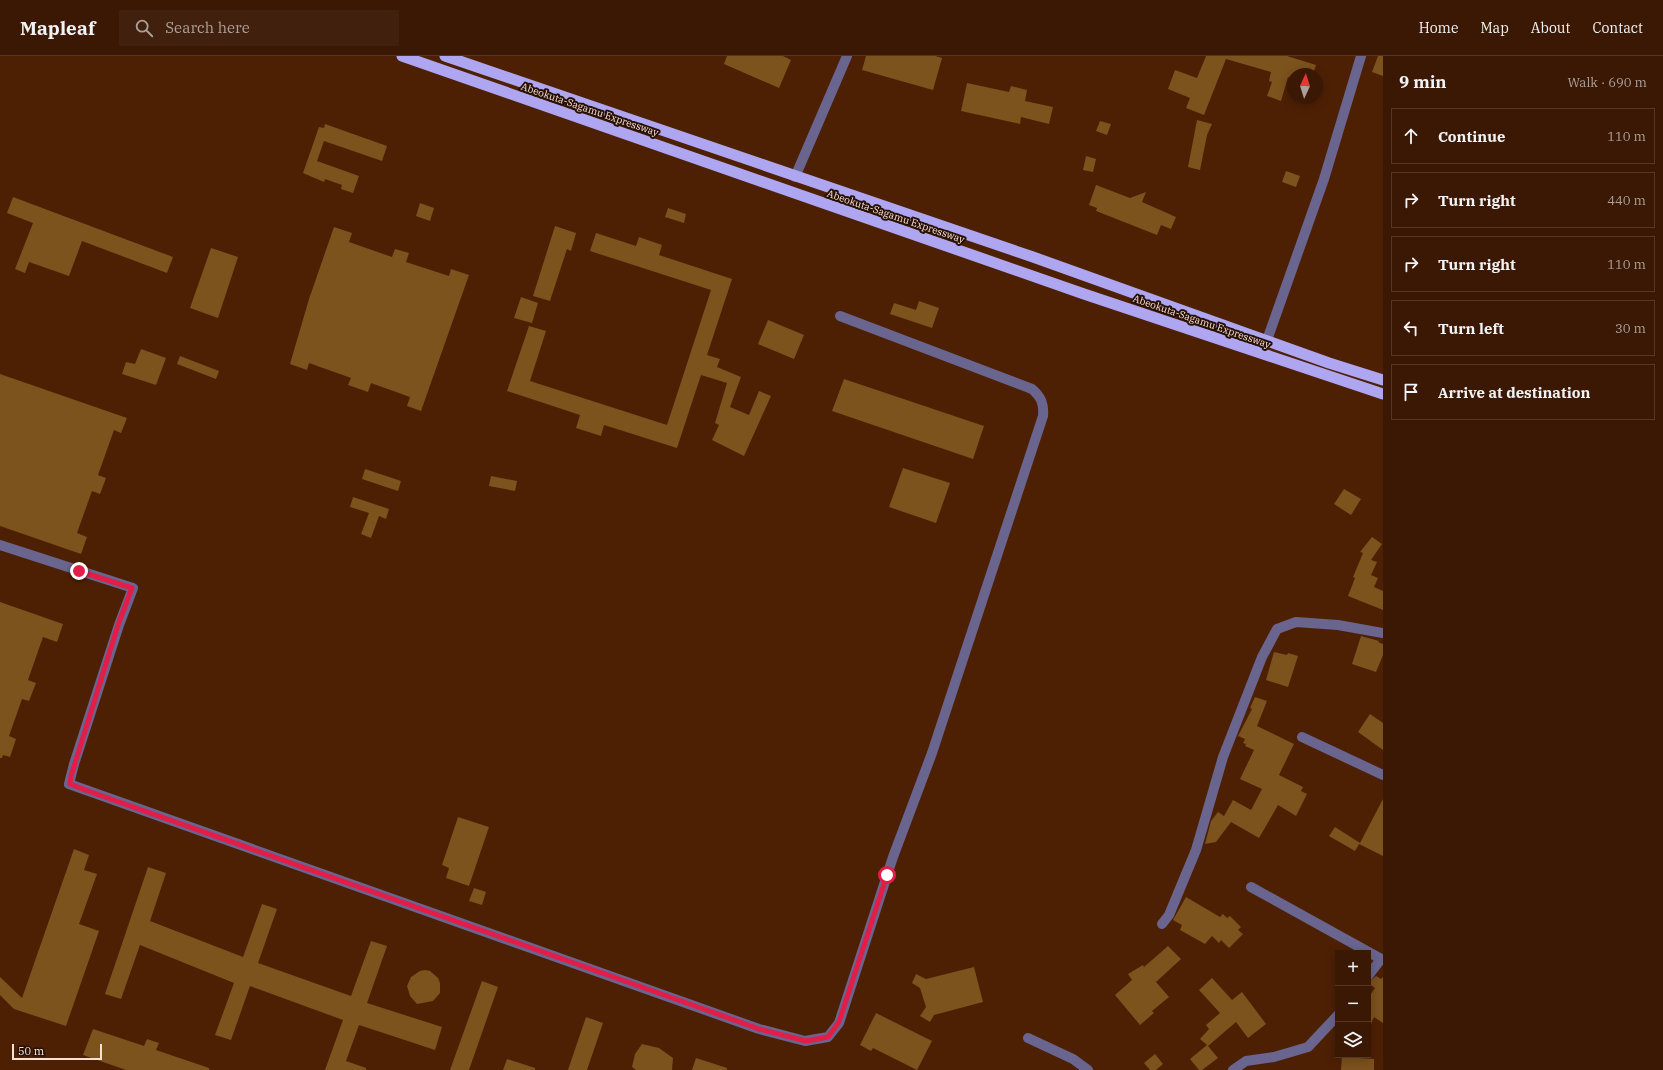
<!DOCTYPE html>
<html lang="en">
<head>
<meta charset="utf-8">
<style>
	:root { --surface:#3a1803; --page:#41210d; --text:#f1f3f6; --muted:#aba09a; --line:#543725 }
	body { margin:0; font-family:"IBM Plex Serif",serif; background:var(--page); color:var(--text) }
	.controls { position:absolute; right:12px; bottom:12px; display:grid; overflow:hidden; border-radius:0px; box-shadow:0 2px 10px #0003 }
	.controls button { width:36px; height:36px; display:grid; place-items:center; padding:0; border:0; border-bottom:1px solid var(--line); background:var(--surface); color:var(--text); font:20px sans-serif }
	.compass { position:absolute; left:1287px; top:12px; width:36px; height:36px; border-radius:50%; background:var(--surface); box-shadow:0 2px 10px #0003; rotate:4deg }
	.scale { position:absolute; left:12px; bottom:10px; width:90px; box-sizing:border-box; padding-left:4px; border:2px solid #fee1d2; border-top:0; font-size:11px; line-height:14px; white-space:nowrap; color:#fee1d2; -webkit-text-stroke:3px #251107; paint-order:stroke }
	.stop { position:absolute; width:12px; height:12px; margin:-9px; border:3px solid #e11d48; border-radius:50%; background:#fff }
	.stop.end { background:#e11d48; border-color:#fff; box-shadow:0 1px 4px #0008 }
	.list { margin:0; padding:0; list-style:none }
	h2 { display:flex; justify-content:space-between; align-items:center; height:52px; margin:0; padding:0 16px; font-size:17px }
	h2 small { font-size:13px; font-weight:400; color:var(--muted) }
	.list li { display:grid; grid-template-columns:26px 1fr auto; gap:12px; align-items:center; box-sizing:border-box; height:56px; margin:0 8px 8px; padding:0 8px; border:1px solid var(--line); border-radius:0px }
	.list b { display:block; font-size:15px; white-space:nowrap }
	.list em { font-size:13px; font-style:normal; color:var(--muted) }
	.icon { flex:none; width:22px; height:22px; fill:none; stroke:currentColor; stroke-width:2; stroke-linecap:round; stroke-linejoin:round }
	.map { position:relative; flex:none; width:1383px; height:1014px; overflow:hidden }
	header { display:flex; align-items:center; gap:24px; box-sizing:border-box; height:56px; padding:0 20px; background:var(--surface); border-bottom:1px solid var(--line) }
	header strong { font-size:19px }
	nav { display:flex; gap:22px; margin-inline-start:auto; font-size:14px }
	.search { width:280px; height:36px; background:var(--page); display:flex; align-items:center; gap:10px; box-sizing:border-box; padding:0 14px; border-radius:0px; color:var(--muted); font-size:15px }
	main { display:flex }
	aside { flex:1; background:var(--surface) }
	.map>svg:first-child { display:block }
	.building { fill:#7c521d }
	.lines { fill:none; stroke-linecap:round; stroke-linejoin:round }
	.minor { stroke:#69658f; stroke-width:10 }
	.trunk { stroke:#aea6f0; stroke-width:11 }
	.route { stroke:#e11d48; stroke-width:5 }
	.labels { text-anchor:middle; stroke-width:4; stroke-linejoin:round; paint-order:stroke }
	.street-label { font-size:10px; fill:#fee1d2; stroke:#251107 }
</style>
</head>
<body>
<header>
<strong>Mapleaf</strong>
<div class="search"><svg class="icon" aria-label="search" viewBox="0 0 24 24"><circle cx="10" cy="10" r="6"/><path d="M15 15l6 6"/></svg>Search here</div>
<nav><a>Home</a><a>Map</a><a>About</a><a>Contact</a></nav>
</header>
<main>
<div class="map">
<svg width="1383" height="1014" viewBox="0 0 1383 1014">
	<rect width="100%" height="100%" fill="#4d2004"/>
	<!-- building -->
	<g class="building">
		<path d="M727 0H783L791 4 779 32 724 8Z"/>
		<path d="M866 0H935L942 2 933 34 862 14Z"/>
		<path d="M1206 0H1287L1316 9 1313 18H1293V23L1288 21 1281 45 1267 40 1272 26 1269 25 1271 16 1226 3 1204 59 1186 52 1190 42 1168 33 1175 14 1197 22Z"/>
		<path d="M1378 0H1383V20L1372 16Z"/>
		<path d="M967 27 1009 36 1011 30 1027 34 1025 45 1053 51 1049 68 1021 61 1020 68 961 55Z"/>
		<path d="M1197 64 1212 68 1207 79 1200 114 1188 111Z"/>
		<path d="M1100 65 1111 68 1107 79 1096 75Z"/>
		<path d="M325 68 387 90 382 105 324 85 317 105 359 120 353 137 341 133 342 129 325 123 324 126 303 117 319 71 324 72Z"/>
		<path d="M1086 100 1096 103 1093 116 1083 114Z"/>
		<path d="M1286 115 1300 120 1296 131 1282 126Z"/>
		<path d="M1096 129 1130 142 1146 136 1142 146 1176 161 1171 173 1161 169 1157 179 1096 155 1097 152 1089 149Z"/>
		<path d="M13 141 173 201 167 217 82 185 69 220 29 206 25 217 15 213 33 167 7 157Z"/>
		<path d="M420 147 434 152 430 165 416 160Z"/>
		<path d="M668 152 686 158 684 167 665 161Z"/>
		<path d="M555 170 576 177 571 195 567 193 550 245 533 240Z"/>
		<path d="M334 171 352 177 349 186 392 201 395 193 409 197 406 206 449 220 451 213 469 219 421 355 407 350 410 341 371 327 368 336 348 329 351 322 309 307 307 314 290 308 309 243Z"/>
		<path d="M596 177 636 190 639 181 662 189 659 199 732 223 707 299 720 303 717 311 741 321 730 351 749 359 759 335 771 340 744 400 712 384 719 369 715 367 727 327 701 319 677 392 604 369 601 380 576 372 580 359 507 335 529 270 546 275 530 325 667 369 711 234 590 195Z"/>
		<path d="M211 192 238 201 218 262 190 252Z"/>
		<path d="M521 241 538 247 532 267 514 262Z"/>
		<path d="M919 245 939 252 932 272 890 258 894 247 916 254Z"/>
		<path d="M768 264 804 279 794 303 758 288Z"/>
		<path d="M141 293 166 302 156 329 122 318 126 306 135 308Z"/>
		<path d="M180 300 219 315 216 323 177 308Z"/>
		<path d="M0 318 127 362 121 377 114 374 98 419 106 422 100 438 92 435 77 477 87 481 81 498 0 470Z"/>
		<path d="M844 323 984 370 973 403 832 355Z"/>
		<path d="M903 412 950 427 936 467 889 451Z"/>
		<path d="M365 413 401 425 398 435 362 423Z"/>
		<path d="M491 420 517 425 515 435 489 430Z"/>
		<path d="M1344 433 1361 443 1351 459 1334 448Z"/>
		<path d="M353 441 389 453 386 463 379 460 371 482 361 478 369 457 350 451Z"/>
		<path d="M1372 481 1382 488 1371 504 1377 506 1371 519 1378 522 1374 531 1383 535V554L1348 540 1355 522 1353 521 1363 497 1360 496Z"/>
		<path d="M0 546 63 568 57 586 43 581 28 624 36 627 29 645 22 643 9 680 16 683 10 701 3 699 2 702H0Z"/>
		<path d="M1361 580 1379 585 1378 586 1383 588V599L1376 616 1352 608Z"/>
		<path d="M1274 596 1287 599 1288 597 1298 600 1288 631 1266 624Z"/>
		<path d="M1255 641 1267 645 1257 670 1294 688 1279 719 1303 731 1301 735 1307 738 1296 760 1278 749 1259 782 1231 766 1216 786 1205 788 1211 765 1218 756 1224 760 1233 744 1251 754 1262 733 1240 723 1254 694 1245 690 1246 688 1243 687 1245 683 1238 680 1252 653 1250 652Z"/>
		<path d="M1370 658 1383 667V694L1358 676Z"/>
		<path d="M1383 743V800L1359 788 1355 795 1329 780 1335 771 1360 787Z"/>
		<path d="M458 761 489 771 469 830 446 822 449 812 442 809Z"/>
		<path d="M74 793 89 799 84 814 97 818 79 868 99 875 66 970 14 953 0 939V921L22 942Z"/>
		<path d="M148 811 166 817 150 865 243 901 262 848 277 853 258 907 351 940 371 885 387 890 367 947 442 971 435 994 359 969 346 1005 366 1012V1014H325L343 964 250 930 231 984 215 979 234 927 140 889 121 943 105 938Z"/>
		<path d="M474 832 486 836 482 849 469 845Z"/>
		<path d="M1186 841 1220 861 1223 858 1227 862 1230 860 1241 871 1238 874 1243 878 1229 892 1221 884 1219 887 1212 880 1205 888 1180 874 1182 869 1173 864Z"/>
		<path d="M1168 890 1181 903 1156 926 1169 941 1152 955 1154 957 1140 969 1115 939 1132 924 1128 918 1143 909 1144 911Z"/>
		<path d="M974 911 983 946 934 959 930 966 920 960 926 951 920 932 912 927 916 918 926 923Z"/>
		<path d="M425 914 430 915 438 922 440 927V937L433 945 417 948 410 940 407 930 411 921 420 915Z"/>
		<path d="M1376 920 1381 923 1383 921V967L1374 961 1368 975V942L1375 932 1368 927Z"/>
		<path d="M1212 922 1232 944 1242 936 1266 968 1248 982 1236 966 1208 990 1218 1002 1202 1014H1199L1190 1003 1207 989 1200 983 1209 973 1206 969 1220 957 1199 934Z"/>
		<path d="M482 925 498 931 469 1014H450Z"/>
		<path d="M876 957 932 985 917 1014 873 992 871 995 860 989Z"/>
		<path d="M586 961 603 967 587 1014H568Z"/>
		<path d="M93 973 144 990 147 983 159 987 156 994 209 1012V1014H126L83 999Z"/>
		<path d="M642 988 659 992 673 1002 672 1014H636L632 1011 635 998Z"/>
		<path d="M1155 998 1163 1008 1156 1014H1150L1144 1007Z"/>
		<path d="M1342 1001 1374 1003V1014H1341Z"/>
		<path d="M696 1002 727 1012V1014H692Z"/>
		<path d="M507 1003 535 1012V1014H503Z"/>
	</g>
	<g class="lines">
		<!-- minor -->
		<g class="minor">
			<path d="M795 121 847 0"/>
			<path d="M1267 284 1324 123 1361 0"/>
			<path d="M0 489 133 532 119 569 74 708 69 728 759 973 805 985 828 981 839 967 893 801 932 697 1043 360C1044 347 1041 341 1032 333L840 260"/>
			<path d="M1302 681 1383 719"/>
			<path d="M1251 831 1383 904"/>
			<path d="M1162 868 1169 859 1196 794 1223 701 1262 601 1277 573 1296 566 1338 569 1383 577"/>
			<path d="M1368 920 1381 903"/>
			<path d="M1028 982 1073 1003 1088 1014"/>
			<path d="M1233 1014 1246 1005 1274 1001 1308 991 1338 959"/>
		</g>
		<!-- trunk -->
		<g class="trunk">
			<path d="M402 0 1084 238 1383 338"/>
			<path d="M445 0 1033 201 1329 307 1383 324"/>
		</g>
	</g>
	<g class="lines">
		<!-- route -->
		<path class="route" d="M79 515 132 532 118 569 71 720 70 728 88 735 698 951 759 973 806 985 828 981 839 966 887 819"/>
	</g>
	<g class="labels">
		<!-- street labels -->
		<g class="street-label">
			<text transform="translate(590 53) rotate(19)" y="4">Abeokuta-Sagamu Expressway</text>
			<text transform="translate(896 160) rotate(19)" y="4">Abeokuta-Sagamu Expressway</text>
			<text transform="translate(1202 265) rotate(19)" y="4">Abeokuta-Sagamu Expressway</text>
		</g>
	</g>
</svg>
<div class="controls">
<button>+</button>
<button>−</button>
<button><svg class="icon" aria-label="layers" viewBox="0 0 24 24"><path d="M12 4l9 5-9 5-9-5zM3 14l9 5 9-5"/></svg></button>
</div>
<svg class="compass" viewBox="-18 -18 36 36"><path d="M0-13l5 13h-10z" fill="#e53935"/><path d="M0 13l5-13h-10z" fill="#aba09a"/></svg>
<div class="scale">50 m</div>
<div class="stop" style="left:887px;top:819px"></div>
<div class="stop end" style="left:79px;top:515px"></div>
</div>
<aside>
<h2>9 min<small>Walk · 690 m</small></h2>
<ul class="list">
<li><svg class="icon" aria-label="ahead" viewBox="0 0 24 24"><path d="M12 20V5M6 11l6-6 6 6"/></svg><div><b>Continue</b></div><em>110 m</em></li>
<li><svg class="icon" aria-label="right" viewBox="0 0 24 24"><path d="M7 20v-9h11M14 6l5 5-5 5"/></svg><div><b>Turn right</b></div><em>440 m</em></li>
<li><svg class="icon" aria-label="right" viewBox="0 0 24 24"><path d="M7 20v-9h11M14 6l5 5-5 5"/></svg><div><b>Turn right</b></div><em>110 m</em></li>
<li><svg class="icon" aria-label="left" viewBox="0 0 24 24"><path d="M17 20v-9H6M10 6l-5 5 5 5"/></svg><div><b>Turn left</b></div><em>30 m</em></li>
<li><svg class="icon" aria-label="arrive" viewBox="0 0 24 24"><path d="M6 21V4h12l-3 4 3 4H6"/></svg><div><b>Arrive at destination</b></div></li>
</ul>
</aside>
</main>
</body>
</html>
